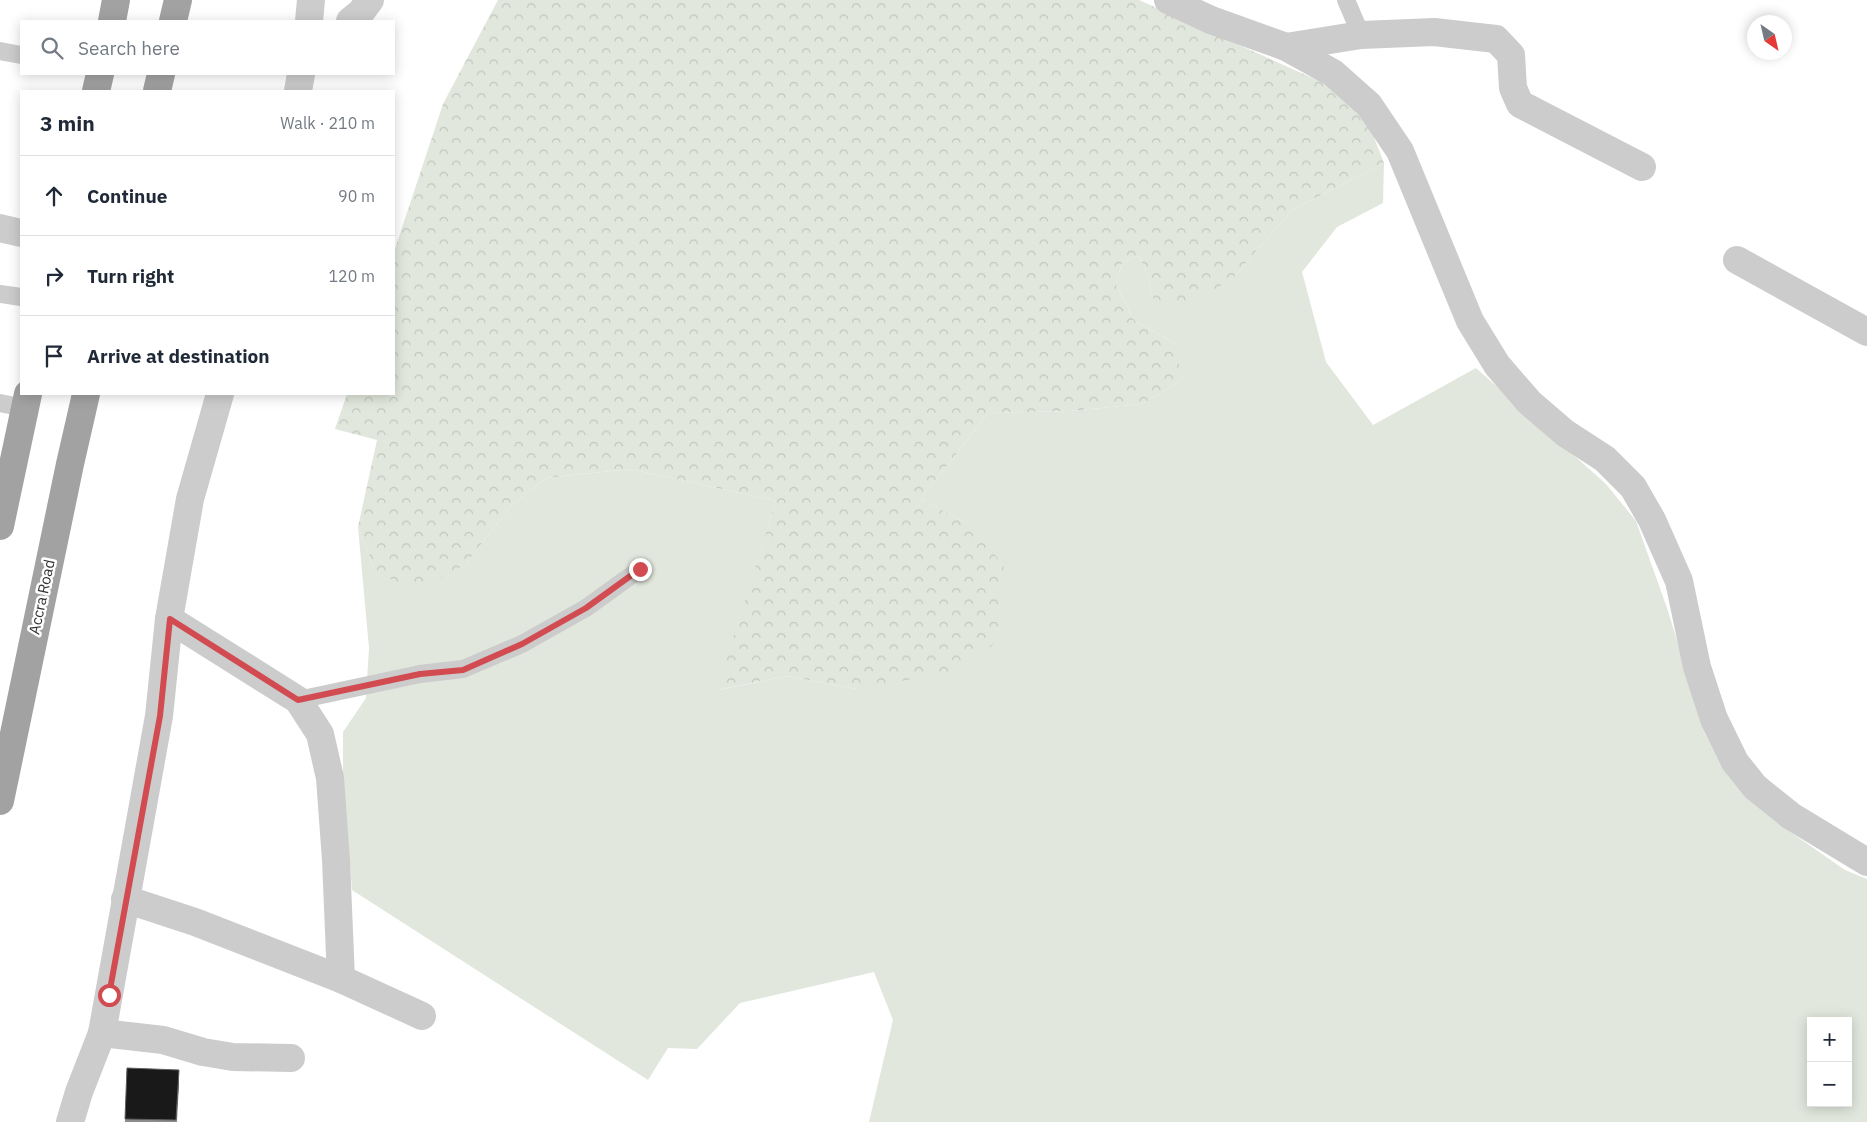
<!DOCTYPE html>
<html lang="en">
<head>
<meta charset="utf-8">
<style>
	:root { --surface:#fff; --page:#f6f6f7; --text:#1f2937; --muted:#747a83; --line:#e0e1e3 }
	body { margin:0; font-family:"IBM Plex Sans",sans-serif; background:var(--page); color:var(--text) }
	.controls { position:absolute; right:15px; bottom:15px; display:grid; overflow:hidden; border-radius:0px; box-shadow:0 2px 12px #0003 }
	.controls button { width:45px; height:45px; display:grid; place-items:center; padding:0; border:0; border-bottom:1px solid var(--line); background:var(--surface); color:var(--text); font:25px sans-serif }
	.compass { position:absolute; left:1747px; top:15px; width:45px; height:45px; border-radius:50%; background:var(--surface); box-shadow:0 2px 12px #0003; rotate:146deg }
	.stop { position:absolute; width:15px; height:15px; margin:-11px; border:4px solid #d14b51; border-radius:50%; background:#fff }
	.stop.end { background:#d14b51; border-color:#fff; box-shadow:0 1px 5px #0008 }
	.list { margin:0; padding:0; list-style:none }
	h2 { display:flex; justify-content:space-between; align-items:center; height:65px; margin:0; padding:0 20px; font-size:21px }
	h2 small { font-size:16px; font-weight:400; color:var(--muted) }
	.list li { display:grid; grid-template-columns:32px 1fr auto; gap:15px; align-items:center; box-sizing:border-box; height:80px; padding:0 20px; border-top:1px solid var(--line) }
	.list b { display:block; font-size:19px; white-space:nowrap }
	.list em { font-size:16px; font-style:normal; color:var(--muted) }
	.icon { flex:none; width:28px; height:28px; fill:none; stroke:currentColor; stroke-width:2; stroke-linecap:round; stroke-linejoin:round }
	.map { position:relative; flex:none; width:1867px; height:1122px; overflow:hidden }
	.search { position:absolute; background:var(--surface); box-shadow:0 2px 12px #0003; left:20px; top:20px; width:375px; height:55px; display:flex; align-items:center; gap:12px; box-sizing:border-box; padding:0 18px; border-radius:0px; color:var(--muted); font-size:19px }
	.panel { position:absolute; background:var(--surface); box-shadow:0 2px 12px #0003; left:20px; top:90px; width:375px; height:305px; border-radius:0px }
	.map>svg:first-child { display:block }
	.grass { fill:#e1e7dc; fill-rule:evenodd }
	.forest { fill:url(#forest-crowns) }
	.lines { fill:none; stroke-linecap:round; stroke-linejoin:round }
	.service { stroke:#ccc; stroke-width:18 }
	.minor { stroke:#ccc; stroke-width:28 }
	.trunk { stroke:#a2a2a2; stroke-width:28 }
	.wall { fill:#8c8c8c }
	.shaded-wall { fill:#5e5e5e }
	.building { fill:#191919; stroke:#5e5e5e }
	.route { stroke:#d14b51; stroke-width:6 }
	.labels { text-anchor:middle; stroke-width:5; stroke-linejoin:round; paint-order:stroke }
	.street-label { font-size:15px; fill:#323232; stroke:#fff }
</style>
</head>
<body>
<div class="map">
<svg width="1867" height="1122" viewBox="0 0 1867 1122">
	<defs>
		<pattern id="forest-crowns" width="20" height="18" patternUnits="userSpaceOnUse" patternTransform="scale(1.25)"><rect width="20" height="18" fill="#e1e7dc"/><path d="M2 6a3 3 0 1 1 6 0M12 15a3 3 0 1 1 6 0" fill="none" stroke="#c2c7bd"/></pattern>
	</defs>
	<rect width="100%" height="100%" fill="#fff"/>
	<!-- grass -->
	<path class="grass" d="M1384 163 1383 203 1337 227 1302 272 1326 362 1373 425 1476 368 1606 484 1636 521 1668 611 1705 733 1719 759 1789 831 1845 870 1867 879V1122H869L893 1020 874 972 740 1003 697 1049 668 1048 648 1080 352 890 343 775V732L366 698 369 648 358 527 375 571 465 565 511 506 546 478 630 469 776 501 718 690 787 676 856 689 968 524 921 499 988 413 1070 411 1142 404 1179 382V346L1134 320 1116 284 1122 263 1139 256 1147 273 1153 299 1235 276 1292 210ZM1811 1021H1848V1103H1811Z"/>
	<!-- forest -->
	<path class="forest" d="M498 0H1139L1317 80 1361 104 1384 163 1292 210 1235 276 1183 310 1153 299 1147 273 1139 256 1122 263 1116 284 1134 320 1179 346V382L1142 404 1070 411 988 413 921 499 968 524 1004 565 998 641 959 671 856 689 787 676 717 690 776 501 630 469 546 478 511 506 465 565 415 592 375 571 358 527 377 440 335 429 347 394H394V252L443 104Z"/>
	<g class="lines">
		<!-- service -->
		<g class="service">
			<path d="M1346 0 1361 35"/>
			<path d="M0 51 21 55"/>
			<path d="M0 294 21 297"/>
			<path d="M0 403 25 408"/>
			<path d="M298 700 420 674 463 669 522 644 586 608 640 569"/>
		</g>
		<!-- minor -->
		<g class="minor">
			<path d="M1168 0 1211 20 1286 47 1333 73 1369 105 1400 151 1470 321 1497 365 1529 402 1565 433 1605 459 1633 487 1652 520 1679 581 1697 667 1714 719 1735 762 1755 787 1791 816 1867 862"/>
			<path d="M309 21 311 0"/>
			<path d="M350 21 361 12 370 0"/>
			<path d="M1286 47 1361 35 1434 32 1496 39 1511 55 1513 88 1520 104 1642 167"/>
			<path d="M298 91 301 74"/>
			<path d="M0 228 21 233"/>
			<path d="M1737 260 1867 332"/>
			<path d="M169 619 298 700 320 734 330 778 336 860 341 979"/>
			<path d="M125 899 195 922 341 979 422 1016"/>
			<path d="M102 1033 163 1040 203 1052 233 1057 291 1058"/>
			<path d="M70 1122 79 1092 102 1033 159 716 169 619 190 499 220 394"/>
		</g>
		<!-- trunk -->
		<g class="trunk">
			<path d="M112 21 116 0"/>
			<path d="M173 21 178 0"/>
			<path d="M96 91 100 74"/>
			<path d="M157 91 161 74"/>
			<path d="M0 526 28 394"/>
			<path d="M0 801 70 464 86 394"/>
		</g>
	</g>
	<!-- wall -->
	<path class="wall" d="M127 1068 179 1083 177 1122H125Z"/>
	<!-- shaded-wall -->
	<path class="shaded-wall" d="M179 1070V1083L176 1122Z"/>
	<!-- building -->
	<path class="building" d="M127 1068 179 1070 176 1120 125 1119Z"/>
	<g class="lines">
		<!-- route -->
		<path class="route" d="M109 995 160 716 170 619 298 700 420 674 463 670 522 644 586 608 640 569"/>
	</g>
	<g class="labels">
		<!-- street labels -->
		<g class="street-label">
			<text transform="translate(42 597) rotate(-78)" y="5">Accra Road</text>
		</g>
	</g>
</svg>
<div class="controls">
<button>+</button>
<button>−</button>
</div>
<svg class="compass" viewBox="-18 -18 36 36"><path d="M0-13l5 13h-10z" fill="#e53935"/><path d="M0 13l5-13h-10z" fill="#747a83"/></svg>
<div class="stop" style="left:109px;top:995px"></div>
<div class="stop end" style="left:640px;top:569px"></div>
<div class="search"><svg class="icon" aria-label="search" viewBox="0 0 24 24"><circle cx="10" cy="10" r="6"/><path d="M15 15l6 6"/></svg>Search here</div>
<section class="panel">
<h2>3 min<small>Walk · 210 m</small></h2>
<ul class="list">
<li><svg class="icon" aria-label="ahead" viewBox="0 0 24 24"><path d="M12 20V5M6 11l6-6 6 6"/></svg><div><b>Continue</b></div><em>90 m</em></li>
<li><svg class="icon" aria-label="right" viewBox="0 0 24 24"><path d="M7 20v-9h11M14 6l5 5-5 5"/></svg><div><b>Turn right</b></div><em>120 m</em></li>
<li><svg class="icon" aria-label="arrive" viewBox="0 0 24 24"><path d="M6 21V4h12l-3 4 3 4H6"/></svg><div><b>Arrive at destination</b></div></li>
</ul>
</section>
</div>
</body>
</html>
